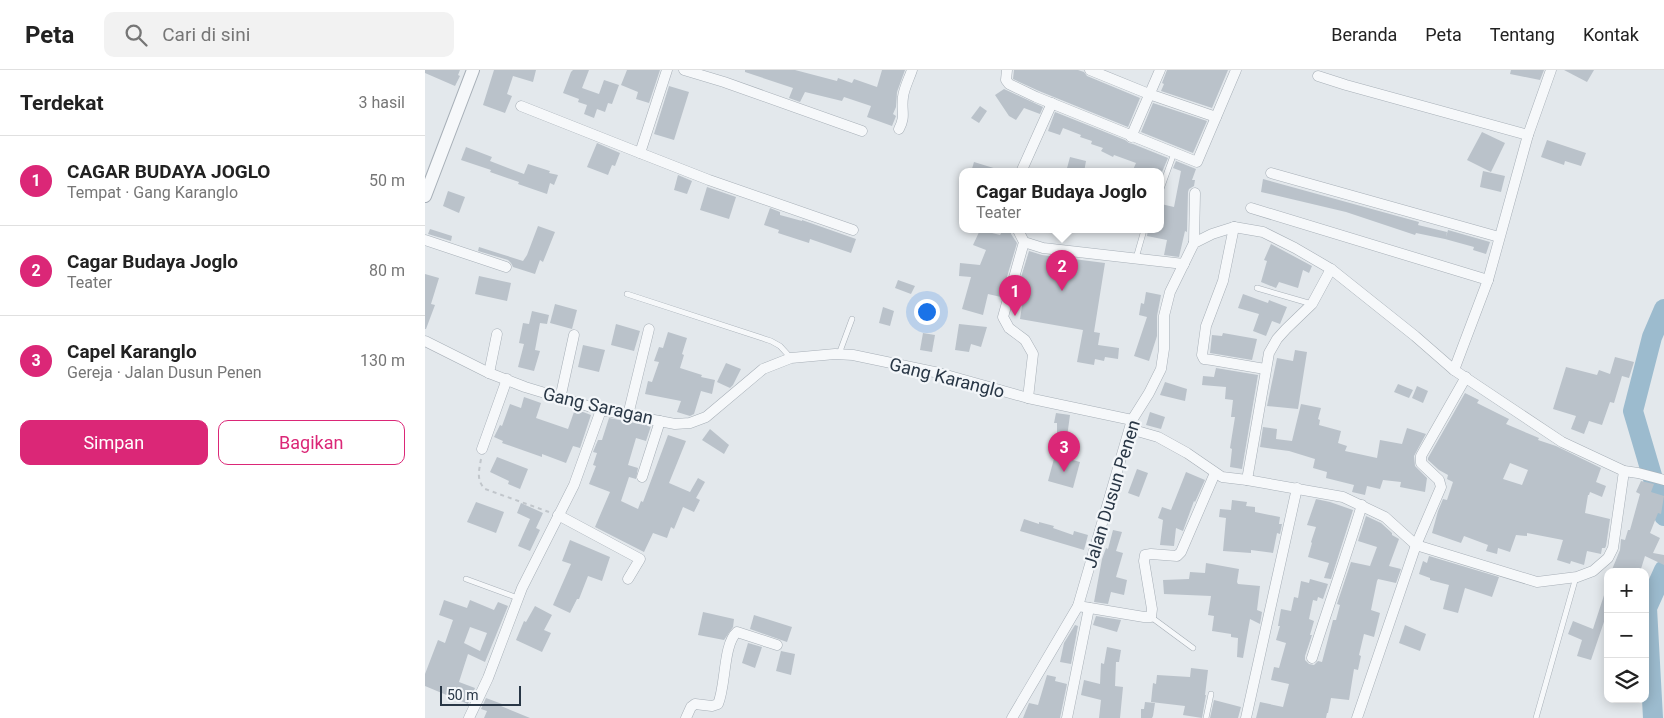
<!DOCTYPE html>
<html lang="id">
<head>
<meta charset="utf-8">
<style>
	:root { --surface:#fff; --page:#f2f2f2; --text:#222; --muted:#767676; --line:#e0e0e0; --accent:#db2777 }
	body { margin:0; font-family:Roboto,sans-serif; background:var(--page); color:var(--text) }
	.controls { position:absolute; right:15px; bottom:15px; display:grid; overflow:hidden; border-radius:10px; box-shadow:0 2px 12px #0003 }
	.controls button { width:45px; height:45px; display:grid; place-items:center; padding:0; border:0; border-bottom:1px solid var(--line); background:var(--surface); color:var(--text); font:25px sans-serif }
	.scale { position:absolute; left:15px; bottom:12px; width:81px; box-sizing:border-box; padding-left:5px; border:2px solid #293746; border-top:0; font-size:14px; line-height:18px; white-space:nowrap; color:#293746; -webkit-text-stroke:4px #f3f6f9; paint-order:stroke }
	.you { position:absolute; left:501px; top:241px; width:18px; height:18px; margin:-12px; border:4px solid #fff; border-radius:50%; background:#1a73e8; box-shadow:0 0 0 8px #1a73e833 }
	.badge { display:grid; place-items:center; width:32px; height:32px; border-radius:50%; background:var(--accent); color:#fff; font-size:16px; font-weight:700 }
	.pin { position:absolute; translate:-50% -41px; filter:drop-shadow(0 1px 2px #0008) }
	.pin::after { content:''; position:absolute; top:26px; width:18px; height:15px; background:inherit; clip-path:polygon(0 0,100% 0,50% 100%) }
	.popup { position:absolute; left:534px; top:98px; width:205px; height:65px; box-sizing:border-box; display:grid; place-content:center; border-radius:10px; background:var(--surface); filter:drop-shadow(0 1px 4px #0005); font-size:16px; white-space:nowrap; color:var(--muted) }
	.popup b { font-size:19px; color:var(--text) }
	.popup::after { content:''; position:absolute; left:50%; top:100%; margin-left:-10px; border:10px solid transparent; border-top-color:var(--surface) }
	.list { margin:0; padding:0; list-style:none }
	h2 { display:flex; justify-content:space-between; align-items:center; height:65px; margin:0; padding:0 20px; font-size:21px }
	h2 small { font-size:16px; font-weight:400; color:var(--muted) }
	.list li { display:grid; grid-template-columns:32px 1fr auto; gap:15px; align-items:center; box-sizing:border-box; height:90px; padding:0 20px; border-top:1px solid var(--line) }
	.list b { display:block; font-size:19px; white-space:nowrap }
	.list p { margin:0; font-size:16px; white-space:nowrap; color:var(--muted) }
	.list em { font-size:16px; font-style:normal; color:var(--muted) }
	.actions { display:flex; gap:10px; padding:15px 20px }
	.actions a { flex:1; padding:11px 0; border:1px solid var(--accent); border-radius:10px; text-align:center; font-size:18px; color:var(--accent) }
	.actions .main { background:var(--accent); color:#fff }
	.icon { flex:none; width:28px; height:28px; fill:none; stroke:currentColor; stroke-width:2; stroke-linecap:round; stroke-linejoin:round }
	.map { position:relative; flex:none; width:1239px; height:648px; overflow:hidden }
	header { display:flex; align-items:center; gap:30px; box-sizing:border-box; height:70px; padding:0 25px; background:var(--surface); border-bottom:1px solid var(--line) }
	header strong { font-size:24px }
	nav { display:flex; gap:28px; margin-inline-start:auto; font-size:18px }
	.search { width:350px; height:45px; background:var(--page); display:flex; align-items:center; gap:12px; box-sizing:border-box; padding:0 18px; border-radius:10px; color:var(--muted); font-size:19px }
	main { display:flex }
	aside { flex:1; background:var(--surface) }
	.map>svg:first-child { display:block }
	.lines { fill:none; stroke-linecap:round; stroke-linejoin:round }
	.river { stroke:#9cbbce; stroke-width:20 }
	.building { fill:#bac2ca; fill-rule:evenodd }
	.service-casing { stroke:#a7afb7; stroke-width:6 }
	.minor-casing { stroke:#a7afb7; stroke-width:11 }
	.tertiary-casing { stroke:#a7afb7; stroke-width:14 }
	.path { stroke:#c1c6cb; stroke-width:2; stroke-dasharray:4 4; stroke-linecap:butt }
	.service { stroke:#f6f8fa; stroke-width:5 }
	.minor { stroke:#f6f8fa; stroke-width:10 }
	.tertiary { stroke:#f6f8fa; stroke-width:12 }
	.labels { text-anchor:middle; stroke-width:4.5; stroke-linejoin:round; paint-order:stroke }
	.street-label { font-size:18px; fill:#293746; stroke:#f3f6f9 }
</style>
</head>
<body>
<header>
<strong>Peta</strong>
<div class="search"><svg class="icon" aria-label="search" viewBox="0 0 24 24"><circle cx="10" cy="10" r="6"/><path d="M15 15l6 6"/></svg>Cari di sini</div>
<nav><a>Beranda</a><a>Peta</a><a>Tentang</a><a>Kontak</a></nav>
</header>
<main>
<aside>
<h2>Terdekat<small>3 hasil</small></h2>
<ul class="list">
<li><span class="badge">1</span><div><b>CAGAR BUDAYA JOGLO</b><p>Tempat · Gang Karanglo</p></div><em>50 m</em></li>
<li><span class="badge">2</span><div><b>Cagar Budaya Joglo</b><p>Teater</p></div><em>80 m</em></li>
<li><span class="badge">3</span><div><b>Capel Karanglo</b><p>Gereja · Jalan Dusun Penen</p></div><em>130 m</em></li>
</ul>
<div class="actions"><a class="main">Simpan</a><a>Bagikan</a></div>
</aside>
<div class="map">
<svg width="1239" height="648" viewBox="0 0 1239 648">
	<rect width="100%" height="100%" fill="#e3e8ec"/>
	<g class="lines">
		<!-- river -->
		<g class="river">
			<path d="M1239 239 1227 267 1208 341 1239 446"/>
			<path d="M1228 648 1222 538 1239 500"/>
		</g>
	</g>
	<!-- building -->
	<g class="building">
		<path d="M0 0H35L33 5 35 6 30 16 0 3Z"/>
		<path d="M69 0H111L108 12 88 6 82 24 87 26 80 43 58 35Z"/>
		<path d="M148 0H164L157 18 174 24 179 10 194 15 187 34 183 33 180 42 172 39 169 48 159 44 162 35 153 32 154 29 138 23 146 2Z"/>
		<path d="M202 0H235L224 33 211 29 213 22 196 15Z"/>
		<path d="M320 0H370L412 11 413 8 427 13 429 9 452 17 457 0H480L472 22 471 37 468 44 471 46 467 56 442 47 446 36 419 27 417 31 380 22 375 32 364 28 368 18 320 2Z"/>
		<path d="M589 0H653L659 2 662 6 715 28 703 57 614 21 588 9Z"/>
		<path d="M742 0H803L787 38 736 21 739 14 737 13Z"/>
		<path d="M1086 0H1119L1115 10 1085 4Z"/>
		<path d="M1139 0H1169L1162 12Z"/>
		<path d="M244 16 264 22 249 70 229 64Z"/>
		<path d="M579 19 618 37 615 44 599 38 591 50 584 46 570 25Z"/>
		<path d="M728 33 782 51 768 83 716 62Z"/>
		<path d="M555 36 562 41 554 53 546 48Z"/>
		<path d="M630 42 700 70 704 73 708 74 743 88 737 102H707L711 93 689 85 688 87 676 81 678 78 666 74 667 71 655 67 656 65 638 58 635 65 623 61Z"/>
		<path d="M1057 62 1080 73 1066 102 1042 90Z"/>
		<path d="M1122 70 1161 83 1156 96 1140 91 1139 95 1116 87Z"/>
		<path d="M172 73 195 83 190 96 187 95 183 105 162 97Z"/>
		<path d="M41 77 67 87 65 91 99 104 103 94 125 101 124 103 133 105 129 115 125 113 122 124 93 114 94 112 65 102 66 100 36 90Z"/>
		<path d="M645 87 661 91 659 102H641Z"/>
		<path d="M751 91 771 99 767 110H770L769 116 764 119 763 122 762 160V162L760 161 754 187 739 185 742 170 722 166 723 160H736V134L749 137 756 101 748 98Z"/>
		<path d="M549 92 575 100V102H546Z"/>
		<path d="M1058 101 1080 106 1076 122 1055 117Z"/>
		<path d="M253 105 267 111 262 124 249 120Z"/>
		<path d="M838 109 994 152 993 155 1022 162 1021 167 1023 160 1065 172 1061 184 1048 180 1049 177 1020 169 991 163 990 165 921 142 836 122Z"/>
		<path d="M282 117 311 127 304 149 275 140Z"/>
		<path d="M23 121 40 127 34 143 18 136Z"/>
		<path d="M345 138 355 142V145L377 151V150L431 169 426 183 385 169 384 173 353 163 354 160 339 155Z"/>
		<path d="M113 156 130 162 118 192 115 190 110 204 88 197 86 193 83 190 53 181 54 177 98 191 102 185Z"/>
		<path d="M5 159 27 166 26 171 3 164Z"/>
		<path d="M555 160 575 165 578 160H586V164L592 173 576 227 563 224 558 245 537 239 546 207 534 206 535 193 555 195 561 180 548 175Z"/>
		<path d="M846 174 887 196 884 203 878 200 873 218 854 212 851 218 836 212 842 191 839 190Z"/>
		<path d="M604 181 617 185 680 193 669 262 675 263 673 275 694 278 693 289 680 287 679 291 670 289 669 295 652 292 658 260 595 249 600 216 594 214Z"/>
		<path d="M0 204 14 208 6 234 10 235 1 259H0Z"/>
		<path d="M54 206 86 213 82 231 50 224Z"/>
		<path d="M473 210 490 216 486 224 470 218Z"/>
		<path d="M721 222 736 225 732 246V266L724 291 709 286 722 247 714 245 716 233 719 234Z"/>
		<path d="M818 224 843 233 844 230 862 237 855 254 847 251 841 266 828 261 834 244 813 238Z"/>
		<path d="M130 234 152 240 147 259 125 253Z"/>
		<path d="M458 237 469 241 465 256 454 253Z"/>
		<path d="M107 241 124 245 122 254 115 253 110 280 115 281 109 301 93 297 99 274 94 273 98 253 104 254Z"/>
		<path d="M191 254 215 261 209 281 186 275Z"/>
		<path d="M534 254 562 257 556 277 546 274 544 282 530 280Z"/>
		<path d="M243 262 262 268 257 284 259 285 255 298 277 305 276 307 290 310 287 324 276 321 269 344 265 346 252 342 256 331 220 324 223 311 227 312 234 292 229 291 234 277 238 278Z"/>
		<path d="M498 263 510 265 507 282 495 280Z"/>
		<path d="M798 263 832 269 827 290 785 283 787 265 797 266Z"/>
		<path d="M158 275 180 280 174 302 153 297Z"/>
		<path d="M870 280 882 282 873 339 842 336 852 288 868 291Z"/>
		<path d="M1190 287 1209 292 1204 308 1197 306 1189 333 1185 332 1177 355 1164 351 1159 364 1146 359 1151 346 1128 339 1141 297 1172 305 1174 300 1185 304Z"/>
		<path d="M301 293 316 299 308 315 305 318 292 312Z"/>
		<path d="M791 298 833 305 817 399 805 397 807 379 805 378 810 347H806L808 330 800 329 801 317 777 315 778 306 789 307Z"/>
		<path d="M740 312 762 319 760 331 735 325Z"/>
		<path d="M973 314 988 320 984 328 969 322Z"/>
		<path d="M992 316 1003 321 998 333 987 328Z"/>
		<path d="M1040 323 1054 330 1052 333 1084 349 1081 354 1114 368 1113 370 1131 376 1176 398 1171 412 1181 416 1177 427 1165 422 1164 425H1163L1160 443 1185 449 1181 476 1180 478H1177L1176 484 1162 481 1159 495 1146 491 1145 494 1132 490 1138 470 1102 463V466L1091 465 1085 482 1073 478 1072 484 1061 481 1063 475 1039 466 1036 473 1007 463 1013 441 1018 429 1022 430 1028 412 1022 409 1023 405 1014 400 1003 390V388ZM1085 393 1103 400 1097 415 1078 409Z"/>
		<path d="M99 327 116 333 111 348 143 359 150 339 166 345 155 378 148 376 141 393 117 384V387L77 373 78 371 69 367 75 355 77 356 85 334 96 338Z"/>
		<path d="M876 334 896 338 893 349 895 350 894 355 916 361 913 373 922 376 920 381 952 388 955 370 977 374 982 358 1001 364 989 386 990 396 1002 408 1000 422 975 417 976 412 958 410 955 419 942 416 940 425 927 422 929 415 901 408 902 402 888 398 890 389 864 381 835 377 838 357 852 359 851 369 867 371Z"/>
		<path d="M725 342 740 347 736 359 721 355Z"/>
		<path d="M631 343 645 345 642 367H632V353H629Z"/>
		<path d="M184 348 226 356 221 371 211 368 203 395 213 398 211 409 204 407 196 431 213 439 216 431 218 432 243 365 261 371 244 413 265 422 273 408 280 412 271 428 275 430 269 442 258 437 249 459 246 457 242 468 228 463 219 482 170 457 185 422 164 414 171 396 168 395 172 383 168 382 173 370H177Z"/>
		<path d="M285 359 304 375 299 384 277 370Z"/>
		<path d="M630 385 655 392 648 418 623 411Z"/>
		<path d="M72 387 103 399 95 419 83 414 84 411 65 402Z"/>
		<path d="M712 399 723 403 714 427 703 423Z"/>
		<path d="M761 402 780 410 770 432 769 431 758 461 751 458 749 476 735 475 738 450 733 448 737 437 746 440Z"/>
		<path d="M1216 411 1229 414 1226 422 1239 426 1236 444 1233 443 1225 463 1235 468 1228 483 1239 485V495L1220 486 1215 502H1186L1195 480 1196 469 1200 470 1203 460H1205L1215 424 1211 422Z"/>
		<path d="M891 429 905 432 928 440 906 509 899 508 904 493 883 487 887 473 886 472 891 457 882 455Z"/>
		<path d="M807 430 822 432 821 436 830 437V442L855 447 854 454H857L855 464 852 463 848 483 826 480V483L798 481 801 448 794 447 795 439 806 440Z"/>
		<path d="M51 432 79 442 71 463 42 452Z"/>
		<path d="M96 433 118 443 111 458 115 460 105 481 93 476 105 449 92 443Z"/>
		<path d="M941 446 956 453 967 463V465L974 469 964 496 976 499 971 513 953 509 952 511 946 540 955 543 949 567 939 564 934 585 936 586 933 600 929 599 924 630 906 628 903 643H902L901 648H831L835 632 858 637 864 614 846 610 849 597 854 598 861 573 851 570 855 556H853L856 539 866 541 869 527 873 528 876 511 884 513 885 509 903 514 898 529 893 527 892 531 888 530 884 549 889 551 885 565H887L880 586V590L884 594 889 595 893 591 897 592 908 550H911L915 535 912 534 926 492 945 496 952 477 933 471Z"/>
		<path d="M599 449 614 454V452L629 456 628 458 648 465 649 461 663 465 659 480 595 461Z"/>
		<path d="M688 460 697 462 691 481 698 483 691 507 702 510 699 525 686 522 683 534 669 532 677 489 681 478 683 479Z"/>
		<path d="M145 470 185 487 177 511 163 506 154 529H152L145 543 128 535 146 494 137 491Z"/>
		<path d="M1004 486 1074 507 1067 527 1040 518 1033 543 1018 539 1024 515 1005 510V508L994 504 998 491 1002 493Z"/>
		<path d="M781 493 814 499 812 512 813 514 835 516 832 540 837 542 835 554 825 549 818 588 812 587 813 568 806 567V564L787 561 789 546 783 545 786 526 739 524 738 510 764 509 765 502 780 503Z"/>
		<path d="M1181 519H1183V540L1166 590 1152 586 1157 570 1143 564 1148 551 1168 559Z"/>
		<path d="M19 530 42 538 45 530 69 540 73 532 83 536 60 592 43 584 34 612 50 618 43 634 0 616V604L13 570 20 573 28 550 14 545ZM45 557 62 563 55 581 39 573Z"/>
		<path d="M110 536 127 545 119 560 126 563 117 582 91 570 99 551 101 552Z"/>
		<path d="M278 542 309 549 308 557 299 570 273 565Z"/>
		<path d="M329 545 367 557 362 572 325 559Z"/>
		<path d="M671 546 696 550 692 562 668 555Z"/>
		<path d="M650 555 653 556 646 594 635 592 639 573Z"/>
		<path d="M980 555 1001 564 995 581 974 573Z"/>
		<path d="M323 573 337 577 330 598 317 593Z"/>
		<path d="M682 577 696 580 694 592H691L690 616 698 617 695 648H674L676 630 656 625 659 610 675 614 676 593 679 594Z"/>
		<path d="M356 581 370 584 366 605 351 601Z"/>
		<path d="M766 598 783 600 780 625H781L777 648 758 645 760 636 726 632 728 613 731 614 732 605 765 607Z"/>
		<path d="M622 605 631 607 630 611 642 614 635 648H598L604 633 613 635Z"/>
		<path d="M61 628 77 634 76 636 105 648H59L62 641 56 639Z"/>
		<path d="M789 630 816 637 813 648H785Z"/>
		<path d="M720 632 730 633 728 646 727 648H716V639H719Z"/>
	</g>
	<g class="lines">
		<defs>
			<g id="service">
				<path d="M736 119 749 83"/>
				<path d="M711 188 719 160"/>
				<path d="M832 218 887 234"/>
				<path d="M202 224 346 271 355 276 366 288"/>
				<path d="M414 284 427 249"/>
				<path d="M41 509 93 528"/>
				<path d="M726 547 768 578"/>
				<path d="M781 648 786 624"/>
				<path d="M1111 648 1151 507"/>
			</g>
			<g id="minor">
				<path d="M259 0 299 12 437 61"/>
				<path d="M582 0 581 10 584 14 611 27 772 92 811 0"/>
				<path d="M665 0 724 24 791 47"/>
				<path d="M1126 0 1103 65 1063 210 1029 300 1137 372 1199 401 1213 403 1239 410"/>
				<path d="M893 6 921 15 1103 65"/>
				<path d="M96 36 215 83 242 0"/>
				<path d="M474 59C481 46 476 41 478 27 479 18 484 9 487 0"/>
				<path d="M706 67 735 0"/>
				<path d="M215 83 284 110 428 160"/>
				<path d="M596 102 627 33"/>
				<path d="M846 103 1074 167"/>
				<path d="M826 138 1063 210"/>
				<path d="M809 157 798 211 781 256 777 285 779 289 787 290 840 299"/>
				<path d="M593 160 599 172 578 247 584 258 600 270 608 284 603 328"/>
				<path d="M0 170 81 197"/>
				<path d="M599 172 618 178 759 194"/>
				<path d="M769 173 770 123"/>
				<path d="M906 199 887 234 861 259 852 269 844 283 822 410 918 427 960 447 991 475 1016 417 1014 410 996 393V386L1041 307"/>
				<path d="M0 271 64 303 100 317 176 340 250 354 265 353 281 347 338 299 366 288 410 284 428 285 514 303 603 328 707 350"/>
				<path d="M64 303 72 264"/>
				<path d="M135 329 149 265"/>
				<path d="M203 345 224 259"/>
				<path d="M705 359 733 367 762 383 797 407 822 410"/>
				<path d="M57 379 82 309"/>
				<path d="M217 407 235 351"/>
				<path d="M133 445 215 489 203 509"/>
				<path d="M653 536 719 547H726L727 539 719 491 720 485 726 484 752 486 756 482 790 403"/>
				<path d="M887 588C903 537 921 487 937 435"/>
				<path d="M44 648 63 608 97 518 149 415 176 340"/>
				<path d="M261 648 266 637 270 634 287 636 293 634C301 616 298 574 312 562L352 575"/>
				<path d="M587 648 653 536 707 350 724 323 736 299 739 279V246L745 222 769 173 787 164 809 157 838 162 870 178 906 199 990 266 1029 300"/>
				<path d="M642 648 664 538"/>
				<path d="M821 648 872 418"/>
				<path d="M932 648 991 475 1112 512 1152 507 1168 501 1183 488 1188 478 1199 401"/>
			</g>
			<path id="tertiary" d="M0 126 48 0"/>
		</defs>
		<!-- service casing -->
		<use href="#service" class="service-casing"/>
		<!-- minor casing -->
		<use href="#minor" class="minor-casing"/>
		<!-- tertiary casing -->
		<use href="#tertiary" class="tertiary-casing"/>
		<!-- path -->
		<path class="path" d="M56 389C54 401 51 410 60 419L124 442"/>
		<!-- service -->
		<use href="#service" class="service"/>
		<!-- minor -->
		<use href="#minor" class="minor"/>
		<!-- tertiary -->
		<use href="#tertiary" class="tertiary"/>
	</g>
	<g class="labels">
		<!-- street labels -->
		<g class="street-label">
			<text transform="translate(522 308) rotate(14)" y="6">Gang Karanglo</text>
			<text transform="translate(173 336) rotate(13)" y="6">Gang Saragan</text>
			<text transform="translate(687 424) rotate(-73)" y="6">Jalan Dusun Penen</text>
		</g>
	</g>
</svg>
<div class="controls">
<button>+</button>
<button>−</button>
<button><svg class="icon" aria-label="layers" viewBox="0 0 24 24"><path d="M12 4l9 5-9 5-9-5zM3 14l9 5 9-5"/></svg></button>
</div>
<div class="scale">50 m</div>
<div class="you"></div>
<div class="pin badge" style="left:590px;top:246px">1</div>
<div class="pin badge" style="left:637px;top:221px">2</div>
<div class="popup"><b>Cagar Budaya Joglo</b>Teater</div>
<div class="pin badge" style="left:639px;top:402px">3</div>
</div>
</main>
</body>
</html>
